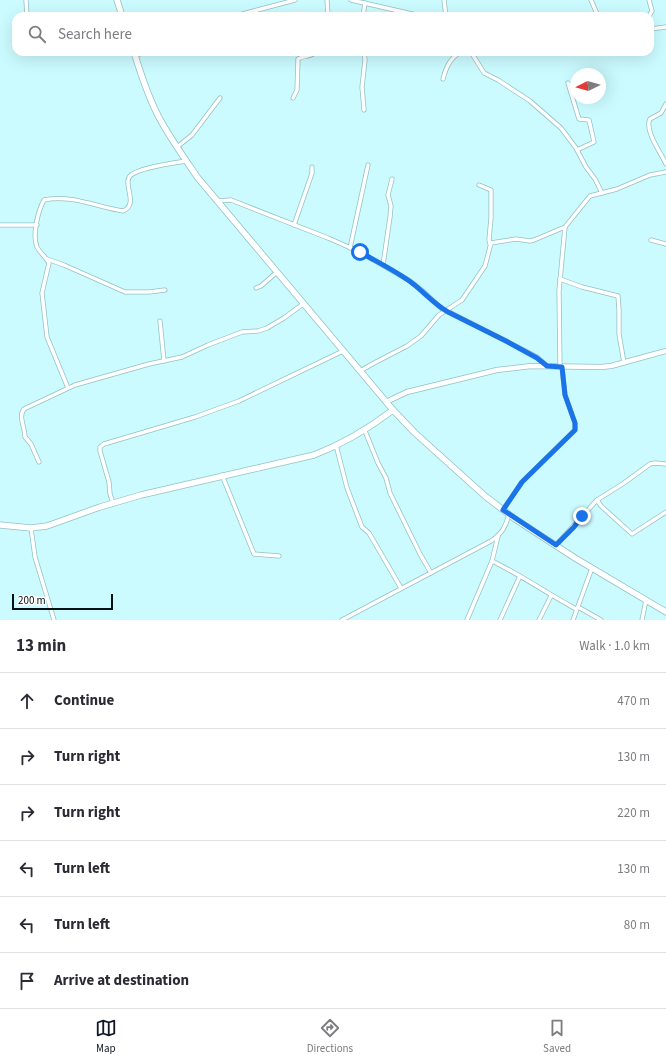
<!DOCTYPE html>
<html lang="en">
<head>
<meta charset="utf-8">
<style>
	:root { --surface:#fff; --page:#f2f2f3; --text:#2b2b33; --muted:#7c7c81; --line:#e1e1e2; --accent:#111827 }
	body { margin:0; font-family:"Source Sans 3",sans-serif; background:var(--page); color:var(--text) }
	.compass { position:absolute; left:570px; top:68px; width:36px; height:36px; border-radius:50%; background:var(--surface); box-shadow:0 4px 16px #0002; rotate:265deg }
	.scale { position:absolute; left:12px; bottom:10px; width:101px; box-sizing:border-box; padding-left:4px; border:2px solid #021213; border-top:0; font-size:11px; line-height:14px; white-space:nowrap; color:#021213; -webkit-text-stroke:3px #fff; paint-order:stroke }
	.stop { position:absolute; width:12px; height:12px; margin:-9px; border:3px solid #1a73e8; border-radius:50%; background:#fff }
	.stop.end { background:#1a73e8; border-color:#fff; box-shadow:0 1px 4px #0008 }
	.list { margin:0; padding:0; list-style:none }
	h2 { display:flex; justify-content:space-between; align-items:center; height:52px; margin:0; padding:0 16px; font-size:17px }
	h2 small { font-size:13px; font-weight:400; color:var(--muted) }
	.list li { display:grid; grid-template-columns:26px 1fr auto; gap:12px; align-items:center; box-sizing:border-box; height:56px; padding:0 16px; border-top:1px solid var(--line) }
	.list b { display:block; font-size:15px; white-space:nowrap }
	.list em { font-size:13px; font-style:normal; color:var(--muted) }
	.icon { flex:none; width:22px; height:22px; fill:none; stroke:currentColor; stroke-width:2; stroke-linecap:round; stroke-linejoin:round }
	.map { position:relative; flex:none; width:666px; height:620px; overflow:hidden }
	.search { position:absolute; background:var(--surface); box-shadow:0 4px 16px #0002; left:12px; right:12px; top:12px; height:44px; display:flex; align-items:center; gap:10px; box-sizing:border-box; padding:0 14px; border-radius:12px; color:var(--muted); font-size:15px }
	.sheet { height:388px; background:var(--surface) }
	nav { display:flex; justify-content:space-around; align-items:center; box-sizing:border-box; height:56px; border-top:1px solid var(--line); background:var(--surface); font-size:11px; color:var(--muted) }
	nav a { display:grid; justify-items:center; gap:2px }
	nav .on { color:var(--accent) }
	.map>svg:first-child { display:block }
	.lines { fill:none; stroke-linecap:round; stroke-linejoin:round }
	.minor-casing { stroke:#92c1c4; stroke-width:5 }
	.tertiary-casing { stroke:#92c1c4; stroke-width:6 }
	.secondary-casing { stroke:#92c1c4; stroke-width:7 }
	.minor { stroke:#fff; stroke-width:3.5 }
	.tertiary { stroke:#fff; stroke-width:4.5 }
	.secondary { stroke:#fff; stroke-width:5.5 }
	.route { stroke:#1a73e8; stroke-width:5 }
</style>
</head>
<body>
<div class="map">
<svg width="666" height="620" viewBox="0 0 666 620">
	<rect width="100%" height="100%" fill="#cbfbff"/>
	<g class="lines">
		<defs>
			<g id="minor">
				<path d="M26 0 27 16"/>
				<path d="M327 0 328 16"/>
				<path d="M351 0 421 16"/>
				<path d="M444 0 446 16"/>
				<path d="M591 0 598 16"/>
				<path d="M649 0 652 11 649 16"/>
				<path d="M235 16 295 0"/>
				<path d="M363 16 365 3"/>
				<path d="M650 29 666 27"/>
				<path d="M471 52 484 73 498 80 530 101 561 128 576 148 586 167 595 179 602 193"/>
				<path d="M135 56 145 52"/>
				<path d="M443 79C446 67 450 59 460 52"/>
				<path d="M568 83 579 119 589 120 594 142 577 150"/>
				<path d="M293 98 297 90 298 59C303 55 309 58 316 52"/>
				<path d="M666 104 661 113 650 119C644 130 661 153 666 164"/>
				<path d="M364 110 362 87 365 60 364 52"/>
				<path d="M177 147 192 135 220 98"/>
				<path d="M479 185 491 190V218L489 240 490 244"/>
				<path d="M217 201 231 200 328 238 360 252 410 281 424 292 441 308 506 341 537 357 547 366"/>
				<path d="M0 225H37"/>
				<path d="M294 225 310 179 312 173V167"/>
				<path d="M651 240 666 244"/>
				<path d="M350 248 368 165"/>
				<path d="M47 259 64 265 125 292H149L165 290"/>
				<path d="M383 265 390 217 391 206 388 195 392 179"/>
				<path d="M560 279 582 287 618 296 619 310V334L624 363"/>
				<path d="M256 288 261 286 277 272"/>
				<path d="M160 321 164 361"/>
				<path d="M560 367 559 291 565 227 590 196 617 189 650 175 666 172"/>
				<path d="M360 371 376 362 407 346 421 336 439 315 462 300 485 266 491 243 516 239 530 241 534 240 565 227"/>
				<path d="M68 388 47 337 42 293 49 263C46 257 40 253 37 247 32 235 38 211 44 200 70 194 97 207 123 211 140 204 121 183 131 175 141 167 173 163 186 161"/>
				<path d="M365 431 378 463 386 478 390 493 420 554 431 573"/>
				<path d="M336 445 347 488 362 527 369 533 401 588"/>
				<path d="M39 462 31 444 25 437C25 428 18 416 24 409L75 385 149 364 182 357 208 345 242 332 258 331 267 328 284 318 303 304"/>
				<path d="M222 475 254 554 279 556"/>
				<path d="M597 500 601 506 632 534 666 512"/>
				<path d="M113 503 110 494 109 482 100 451V447L104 444 195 417 239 401 343 351"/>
				<path d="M503 510 522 482 575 430V423L565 395 562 367"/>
				<path d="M31 528 35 557 54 620"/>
				<path d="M556 545 597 500 624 483 650 464 655 463 666 464"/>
				<path d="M492 561C521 575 548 594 576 609"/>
				<path d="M578 607 601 620"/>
				<path d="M342 620 491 541C502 534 506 526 509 514"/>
				<path d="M467 620 492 561 498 536"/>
				<path d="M500 620 520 576"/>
				<path d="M539 620 551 596"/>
				<path d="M573 620 592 568"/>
				<path d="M642 620 646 600"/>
			</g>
			<path id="tertiary" d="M386 402 407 392 497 370 531 366 601 367 611 366 666 351"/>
			<g id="secondary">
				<path d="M117 0 122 16"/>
				<path d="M134 52C141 75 149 100 161 121 172 141 185 159 198 178L393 410 415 433 485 496 515 519 575 558 666 612"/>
				<path d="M0 525 31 528 47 526 100 507 141 495 314 455C343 444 368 429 393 410"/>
			</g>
		</defs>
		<!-- minor casing -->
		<use href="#minor" class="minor-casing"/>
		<!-- tertiary casing -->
		<use href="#tertiary" class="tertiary-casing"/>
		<!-- secondary casing -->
		<use href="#secondary" class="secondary-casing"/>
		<!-- minor -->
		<use href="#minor" class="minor"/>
		<!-- tertiary -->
		<use href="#tertiary" class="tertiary"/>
		<!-- secondary -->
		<use href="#secondary" class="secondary"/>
	</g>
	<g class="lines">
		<!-- route -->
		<path class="route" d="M360 252C377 262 396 271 412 283 424 292 435 305 448 312L506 341 537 358 547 366 562 367 565 395 575 423V430L522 482 503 510 556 545 574 527 582 516"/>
	</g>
</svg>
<svg class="compass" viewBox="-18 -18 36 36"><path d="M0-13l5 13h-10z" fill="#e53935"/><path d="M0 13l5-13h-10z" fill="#7c7c81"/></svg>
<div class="scale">200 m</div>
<div class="stop" style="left:360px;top:252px"></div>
<div class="stop end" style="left:582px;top:516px"></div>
<div class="search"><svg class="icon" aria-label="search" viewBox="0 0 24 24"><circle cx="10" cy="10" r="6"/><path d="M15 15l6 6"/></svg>Search here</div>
</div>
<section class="sheet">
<h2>13 min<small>Walk · 1.0 km</small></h2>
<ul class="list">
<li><svg class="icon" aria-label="ahead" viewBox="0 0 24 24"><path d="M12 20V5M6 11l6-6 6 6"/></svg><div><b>Continue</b></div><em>470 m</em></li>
<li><svg class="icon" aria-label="right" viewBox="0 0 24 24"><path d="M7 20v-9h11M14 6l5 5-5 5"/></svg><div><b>Turn right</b></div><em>130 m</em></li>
<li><svg class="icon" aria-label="right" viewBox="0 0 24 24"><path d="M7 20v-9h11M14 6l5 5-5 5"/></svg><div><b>Turn right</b></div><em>220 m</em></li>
<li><svg class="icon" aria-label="left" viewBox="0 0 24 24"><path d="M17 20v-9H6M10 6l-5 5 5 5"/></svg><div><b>Turn left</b></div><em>130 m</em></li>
<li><svg class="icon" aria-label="left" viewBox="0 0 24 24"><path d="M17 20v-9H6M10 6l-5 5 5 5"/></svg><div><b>Turn left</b></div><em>80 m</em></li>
<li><svg class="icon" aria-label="arrive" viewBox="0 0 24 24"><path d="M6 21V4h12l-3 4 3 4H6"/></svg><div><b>Arrive at destination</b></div></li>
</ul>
</section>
<nav>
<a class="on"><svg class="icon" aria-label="map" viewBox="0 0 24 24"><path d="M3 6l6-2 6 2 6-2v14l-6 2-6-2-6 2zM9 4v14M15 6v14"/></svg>Map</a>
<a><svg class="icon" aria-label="directions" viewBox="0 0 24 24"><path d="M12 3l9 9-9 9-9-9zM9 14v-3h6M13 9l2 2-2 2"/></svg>Directions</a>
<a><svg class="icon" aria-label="saved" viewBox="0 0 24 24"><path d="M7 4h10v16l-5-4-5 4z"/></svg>Saved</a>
</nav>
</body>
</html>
